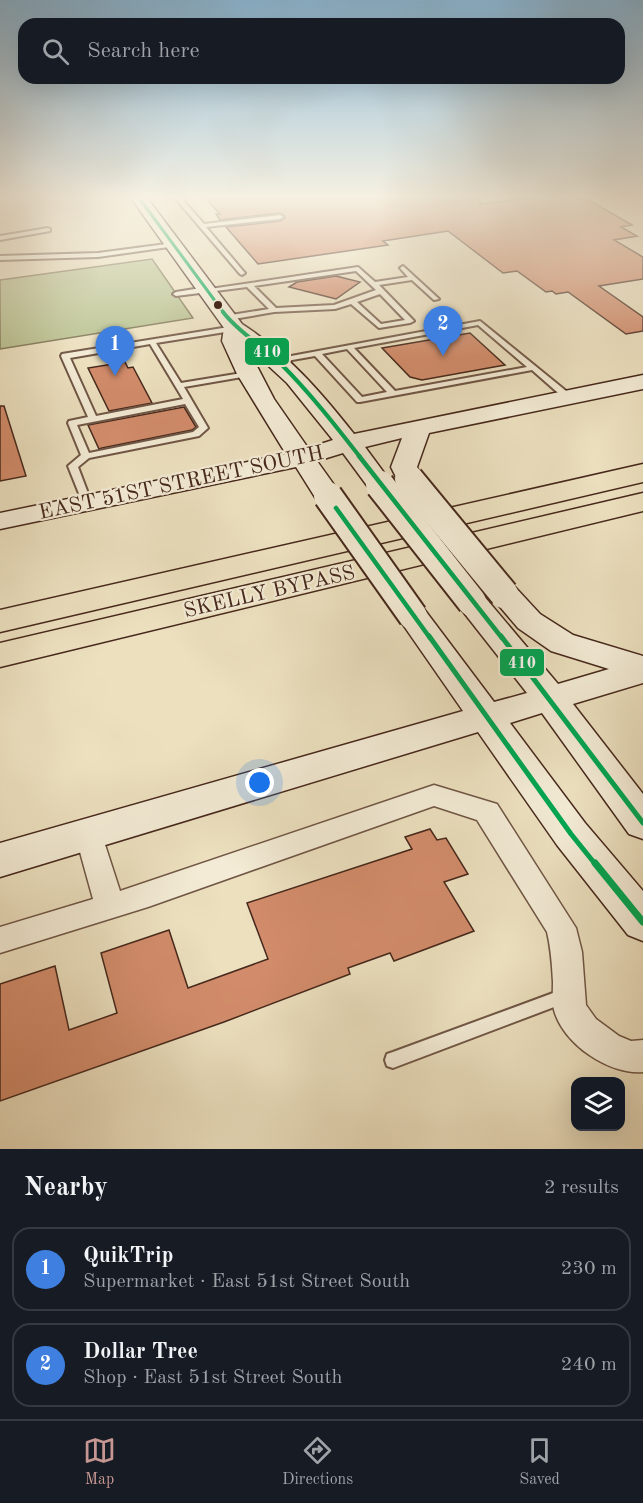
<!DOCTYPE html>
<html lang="en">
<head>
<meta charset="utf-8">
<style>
	:root { --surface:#171b24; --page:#20242c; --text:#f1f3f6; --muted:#9ea1a6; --line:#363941; --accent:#c59692 }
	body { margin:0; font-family:"Old Standard TT",serif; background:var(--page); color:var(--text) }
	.controls { position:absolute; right:18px; bottom:18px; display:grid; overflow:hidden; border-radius:12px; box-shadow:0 6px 24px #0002 }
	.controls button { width:54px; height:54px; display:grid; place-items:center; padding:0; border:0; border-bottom:2px solid var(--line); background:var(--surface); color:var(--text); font:30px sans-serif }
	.you { position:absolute; left:260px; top:783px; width:21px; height:21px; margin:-15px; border:4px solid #fff; border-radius:50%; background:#1a73e8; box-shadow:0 0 0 9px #1a73e833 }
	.badge { display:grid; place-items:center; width:39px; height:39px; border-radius:50%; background:var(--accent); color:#fff; font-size:20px; font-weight:700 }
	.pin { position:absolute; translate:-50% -50px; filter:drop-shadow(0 2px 3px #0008) }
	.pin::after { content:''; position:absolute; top:32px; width:21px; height:18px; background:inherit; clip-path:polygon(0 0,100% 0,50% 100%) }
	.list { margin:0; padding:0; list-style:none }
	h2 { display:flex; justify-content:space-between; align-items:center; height:78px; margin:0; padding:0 24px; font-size:26px }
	h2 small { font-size:20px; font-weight:400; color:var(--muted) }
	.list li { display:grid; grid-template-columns:39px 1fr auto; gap:18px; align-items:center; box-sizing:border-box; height:84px; margin:0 12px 12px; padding:0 12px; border:2px solid var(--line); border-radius:18px }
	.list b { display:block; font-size:22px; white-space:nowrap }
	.list p { margin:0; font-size:20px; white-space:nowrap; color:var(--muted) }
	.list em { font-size:20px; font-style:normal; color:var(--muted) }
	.icon { flex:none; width:33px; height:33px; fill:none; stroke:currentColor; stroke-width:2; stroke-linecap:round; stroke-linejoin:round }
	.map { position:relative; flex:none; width:643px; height:1149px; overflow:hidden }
	.search { position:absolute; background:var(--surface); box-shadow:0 6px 24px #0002; left:18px; right:18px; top:18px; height:66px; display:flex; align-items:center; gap:15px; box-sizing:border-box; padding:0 21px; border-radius:18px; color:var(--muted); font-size:22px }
	.sheet { height:270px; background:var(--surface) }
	nav { display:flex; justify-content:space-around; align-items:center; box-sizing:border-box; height:84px; border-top:2px solid var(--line); background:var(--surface); font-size:16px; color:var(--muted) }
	nav a { display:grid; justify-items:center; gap:3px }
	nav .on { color:var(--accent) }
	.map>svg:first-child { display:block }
	.green { fill:#b9c291; stroke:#807556; stroke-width:1.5 }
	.building { fill:#d28c6b; stroke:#46281c; stroke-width:1.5 }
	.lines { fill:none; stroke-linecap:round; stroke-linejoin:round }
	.service-casing { stroke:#705645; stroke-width:4 }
	.minor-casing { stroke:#705645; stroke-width:3 }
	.secondary-casing { stroke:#46281c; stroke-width:3 }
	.motorway-casing { stroke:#46281c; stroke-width:3 }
	.service { fill:#f3ebd5; fill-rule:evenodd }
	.minor { fill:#f3ebd5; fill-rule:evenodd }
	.secondary { fill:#f3ebd5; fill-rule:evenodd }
	.motorway { fill:#ece0bf; fill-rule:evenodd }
	.secondary-bridge-casing { stroke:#46281c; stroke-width:32; stroke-linecap:butt }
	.secondary-bridge { stroke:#f3ebd5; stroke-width:28 }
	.bus-1-far4-casing { stroke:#f3ebd5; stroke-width:6 }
	.bus-1-far3-casing { stroke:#f3ebd5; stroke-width:8 }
	.bus-1-far2-casing { stroke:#f3ebd5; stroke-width:9 }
	.bus-1-far1-casing { stroke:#f3ebd5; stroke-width:10 }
	.bus-1-casing { stroke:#f3ebd5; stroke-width:11 }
	.bus-1-far4 { stroke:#00a651; stroke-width:3 }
	.bus-1-far3 { stroke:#00a651; stroke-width:4 }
	.bus-1-far2 { stroke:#00a651; stroke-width:4.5 }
	.bus-1-far1 { stroke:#00a651; stroke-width:5 }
	.bus-1 { stroke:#00a651; stroke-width:7 }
	.bus-dot { fill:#46281c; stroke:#f3ebd5; stroke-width:2 }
	.labels { text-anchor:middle; stroke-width:4.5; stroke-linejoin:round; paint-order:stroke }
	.street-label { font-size:21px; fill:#46281c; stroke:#f3ebd5 }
	.line-badge { stroke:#f3ebd5; stroke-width:2 }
	.badge-label { font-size:16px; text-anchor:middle; font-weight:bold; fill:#fff }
</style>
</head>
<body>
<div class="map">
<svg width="643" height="1149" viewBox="0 0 643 1149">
	<rect width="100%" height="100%" fill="#ece0bf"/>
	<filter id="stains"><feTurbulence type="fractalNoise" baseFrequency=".00333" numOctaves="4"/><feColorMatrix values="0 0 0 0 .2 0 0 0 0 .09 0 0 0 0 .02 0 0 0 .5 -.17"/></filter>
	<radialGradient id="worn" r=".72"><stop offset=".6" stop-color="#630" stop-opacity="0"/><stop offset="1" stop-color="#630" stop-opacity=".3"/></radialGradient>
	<!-- green -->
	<path class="green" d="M152 259 193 318 0 349V280Z"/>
	<!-- building -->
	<g class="building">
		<path d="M205 198H480V204L528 198H585L632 225 621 227 637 236 614 240 643 257V279L599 286 643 317V331L626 334 568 292 556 294 552 291 546 292 517 271 503 273 448 231 383 241 388 245 258 264 226 227 280 221 285 218 284 215 280 213 220 220 216 214H220Z"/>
		<path d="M336 276 360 282 336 299 289 287 297 282Z"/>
		<path d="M470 333 505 365 422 380 410 377 382 348Z"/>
		<path d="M125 362 128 368 133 367 152 403 109 411 88 368Z"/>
		<path d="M0 406H4L26 476 0 481Z"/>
		<path d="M184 407 196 427 192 430 102 448 99 449 88 425Z"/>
		<path d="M430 829 437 840 446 838 468 874 444 882 474 931 394 961 390 953 348 968 350 974 224 1022 0 1101V984L55 966 69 1030 117 1013 101 953 169 930 188 988 268 959 247 903 412 849 405 837Z"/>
	</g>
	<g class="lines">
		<defs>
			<g id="service">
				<path d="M175 198H181L204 224 280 215 283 217 280 219 206 227 244 272 245 273 242 275 240 274Z"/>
				<path d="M48 228 50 229V231L0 240V236Z"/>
				<path d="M174 243 177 245 176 246 98 257 0 260V256L98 253Z"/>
				<path d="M403 266 439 299 434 300 412 280 379 285 414 321 410 323 379 328 351 304 335 309 274 312 228 320 224 318 225 316 269 309 247 287 176 296 173 294 176 292 207 287 210 289 358 267 375 282 408 277 400 268ZM356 271 376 290 334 305 276 308 254 286ZM380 294 405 320 381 324 357 302Z"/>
				<path d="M480 321 571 395V399H565L532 370 360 402H357L315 356 275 363 271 361 275 359ZM478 325 527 367 395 391 354 348ZM347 349 387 392 362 397 322 354Z"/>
				<path d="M235 326 239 328 238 330 156 343 181 383 248 372 252 374 248 376 184 387 208 428 199 436 89 458 78 467 92 504 90 506H84L68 466 81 455 68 423 69 421 88 417 61 356 62 354ZM150 344 183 399 96 416 70 358ZM185 404 199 427 193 432 89 453 77 425Z"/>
				<path d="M564 989 570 991 572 996 570 1001 393 1068 387 1066 385 1060 387 1054 393 1052Z"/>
			</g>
			<path id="minor" d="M434 785 497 804 576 928 582 952 586 1005 596 1019 619 1036 631 1041 643 1040V1072C609 1075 563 1044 554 1010 552 1001 553 991 553 982 552 964 551 949 547 932L477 820 434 806 148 907 0 953V927L93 899 75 834 79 826 89 823 99 826 120 891Z"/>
			<g id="secondary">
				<path d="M131 198H147L242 324C287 353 321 392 354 434L643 375V389L429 433 417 467 422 479 418 485 409 487 400 485 391 467 402 438 365 447 393 485 389 491 380 493 371 491 343 453 317 461 342 496 338 502 328 504 318 502 296 467 0 529V513L286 454 237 374 222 341 224 328ZM246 345 287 383 333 440 308 448 274 399Z"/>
				<path d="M504 584 515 587 540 614 573 635 643 656V683L573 704 643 794V839L629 834 542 713 510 723 585 823 643 891V941L628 935 557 845 478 732 0 877V843L463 711 397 616 402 609 413 606 424 609 494 702 527 693 461 609 457 602 461 595 472 592 483 595 558 684 609 669 551 651 518 628 489 594 493 587Z"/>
			</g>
			<g id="motorway">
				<path d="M643 464V482L0 632V610Z"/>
				<path d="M643 493V511L0 667V643Z"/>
			</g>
		</defs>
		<!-- service casing -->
		<use href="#service" class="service-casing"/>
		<!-- minor casing -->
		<use href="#minor" class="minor-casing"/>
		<!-- secondary casing -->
		<use href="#secondary" class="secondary-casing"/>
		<!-- motorway casing -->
		<use href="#motorway" class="motorway-casing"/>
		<!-- service -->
		<use href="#service" class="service"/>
		<!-- minor -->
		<use href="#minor" class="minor"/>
		<!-- secondary -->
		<use href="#secondary" class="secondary"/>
		<!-- motorway -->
		<use href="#motorway" class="motorway"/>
		<defs>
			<g id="secondary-bridge">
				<path d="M409 479 504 594"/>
				<path d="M380 485 472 602"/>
				<path d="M328 496 413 616"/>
			</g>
		</defs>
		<!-- secondary-bridge casing -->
		<use href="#secondary-bridge" class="secondary-bridge-casing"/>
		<!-- secondary-bridge -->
		<use href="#secondary-bridge" class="secondary-bridge"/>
		<defs>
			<path id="bus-1-far4" d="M139 198 224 313"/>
			<path id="bus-1-far3" d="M223 312C239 333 262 345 281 364 310 393 335 425 360 457"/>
			<g id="bus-1-far2">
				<path d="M359 456 502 638"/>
				<path d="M336 508 430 638"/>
			</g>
			<g id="bus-1-far1">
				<path d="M429 636 571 834 596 865"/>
				<path d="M501 636 643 823"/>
			</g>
			<path id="bus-1" d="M595 863 643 922"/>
		</defs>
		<!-- bus-1-far4 casing -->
		<use href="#bus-1-far4" class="bus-1-far4-casing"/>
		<!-- bus-1-far3 casing -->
		<use href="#bus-1-far3" class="bus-1-far3-casing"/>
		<!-- bus-1-far2 casing -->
		<use href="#bus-1-far2" class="bus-1-far2-casing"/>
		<!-- bus-1-far1 casing -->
		<use href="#bus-1-far1" class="bus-1-far1-casing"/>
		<!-- bus-1 casing -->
		<use href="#bus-1" class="bus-1-casing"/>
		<!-- bus-1-far4 -->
		<use href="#bus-1-far4" class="bus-1-far4"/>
		<!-- bus-1-far3 -->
		<use href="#bus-1-far3" class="bus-1-far3"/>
		<!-- bus-1-far2 -->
		<use href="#bus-1-far2" class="bus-1-far2"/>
		<!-- bus-1-far1 -->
		<use href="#bus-1-far1" class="bus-1-far1"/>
		<!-- bus-1 -->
		<use href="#bus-1" class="bus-1"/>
	</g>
	<!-- sky -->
	<linearGradient id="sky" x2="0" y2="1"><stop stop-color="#89b7d6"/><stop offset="0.55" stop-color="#f6f1e2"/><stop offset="1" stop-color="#f6f1e2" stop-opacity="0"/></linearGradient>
	<rect width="643" height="358" fill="url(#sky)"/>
	<!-- markers -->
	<circle class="bus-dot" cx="218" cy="305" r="5"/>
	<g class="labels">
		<!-- street labels -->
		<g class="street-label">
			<text transform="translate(181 482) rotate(-12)" y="7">EAST 51ST STREET SOUTH</text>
			<text transform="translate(269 591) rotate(-13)" y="7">SKELLY BYPASS</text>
		</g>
	</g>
	<g class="line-badge">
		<rect x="244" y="337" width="46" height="29" rx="6" fill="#00a651"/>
		<rect x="499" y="648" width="46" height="29" rx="6" fill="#00a651"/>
	</g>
	<g class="badge-label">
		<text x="267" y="357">410</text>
		<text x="522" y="668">410</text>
	</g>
	<rect width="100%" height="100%" filter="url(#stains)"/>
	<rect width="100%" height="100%" fill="url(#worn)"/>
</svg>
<div class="controls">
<button><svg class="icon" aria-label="layers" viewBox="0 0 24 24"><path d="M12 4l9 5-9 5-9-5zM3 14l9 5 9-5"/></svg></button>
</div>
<div class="you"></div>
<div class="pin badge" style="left:115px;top:376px;background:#3f7fe0">1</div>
<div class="pin badge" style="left:443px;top:356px;background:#3f7fe0">2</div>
<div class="search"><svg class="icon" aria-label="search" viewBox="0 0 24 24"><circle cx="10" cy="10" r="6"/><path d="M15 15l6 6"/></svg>Search here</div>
</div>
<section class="sheet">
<h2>Nearby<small>2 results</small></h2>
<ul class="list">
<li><span class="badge" style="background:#3f7fe0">1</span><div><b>QuikTrip</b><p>Supermarket · East 51st Street South</p></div><em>230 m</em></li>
<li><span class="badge" style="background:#3f7fe0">2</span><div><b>Dollar Tree</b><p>Shop · East 51st Street South</p></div><em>240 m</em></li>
</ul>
</section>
<nav>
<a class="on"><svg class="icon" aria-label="map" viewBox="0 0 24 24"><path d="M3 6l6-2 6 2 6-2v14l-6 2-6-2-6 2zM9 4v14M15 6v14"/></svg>Map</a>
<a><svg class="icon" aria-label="directions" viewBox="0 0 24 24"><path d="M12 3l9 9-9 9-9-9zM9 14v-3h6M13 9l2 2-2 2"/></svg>Directions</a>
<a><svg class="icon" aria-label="saved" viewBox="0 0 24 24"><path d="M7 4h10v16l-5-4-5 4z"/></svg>Saved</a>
</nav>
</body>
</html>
